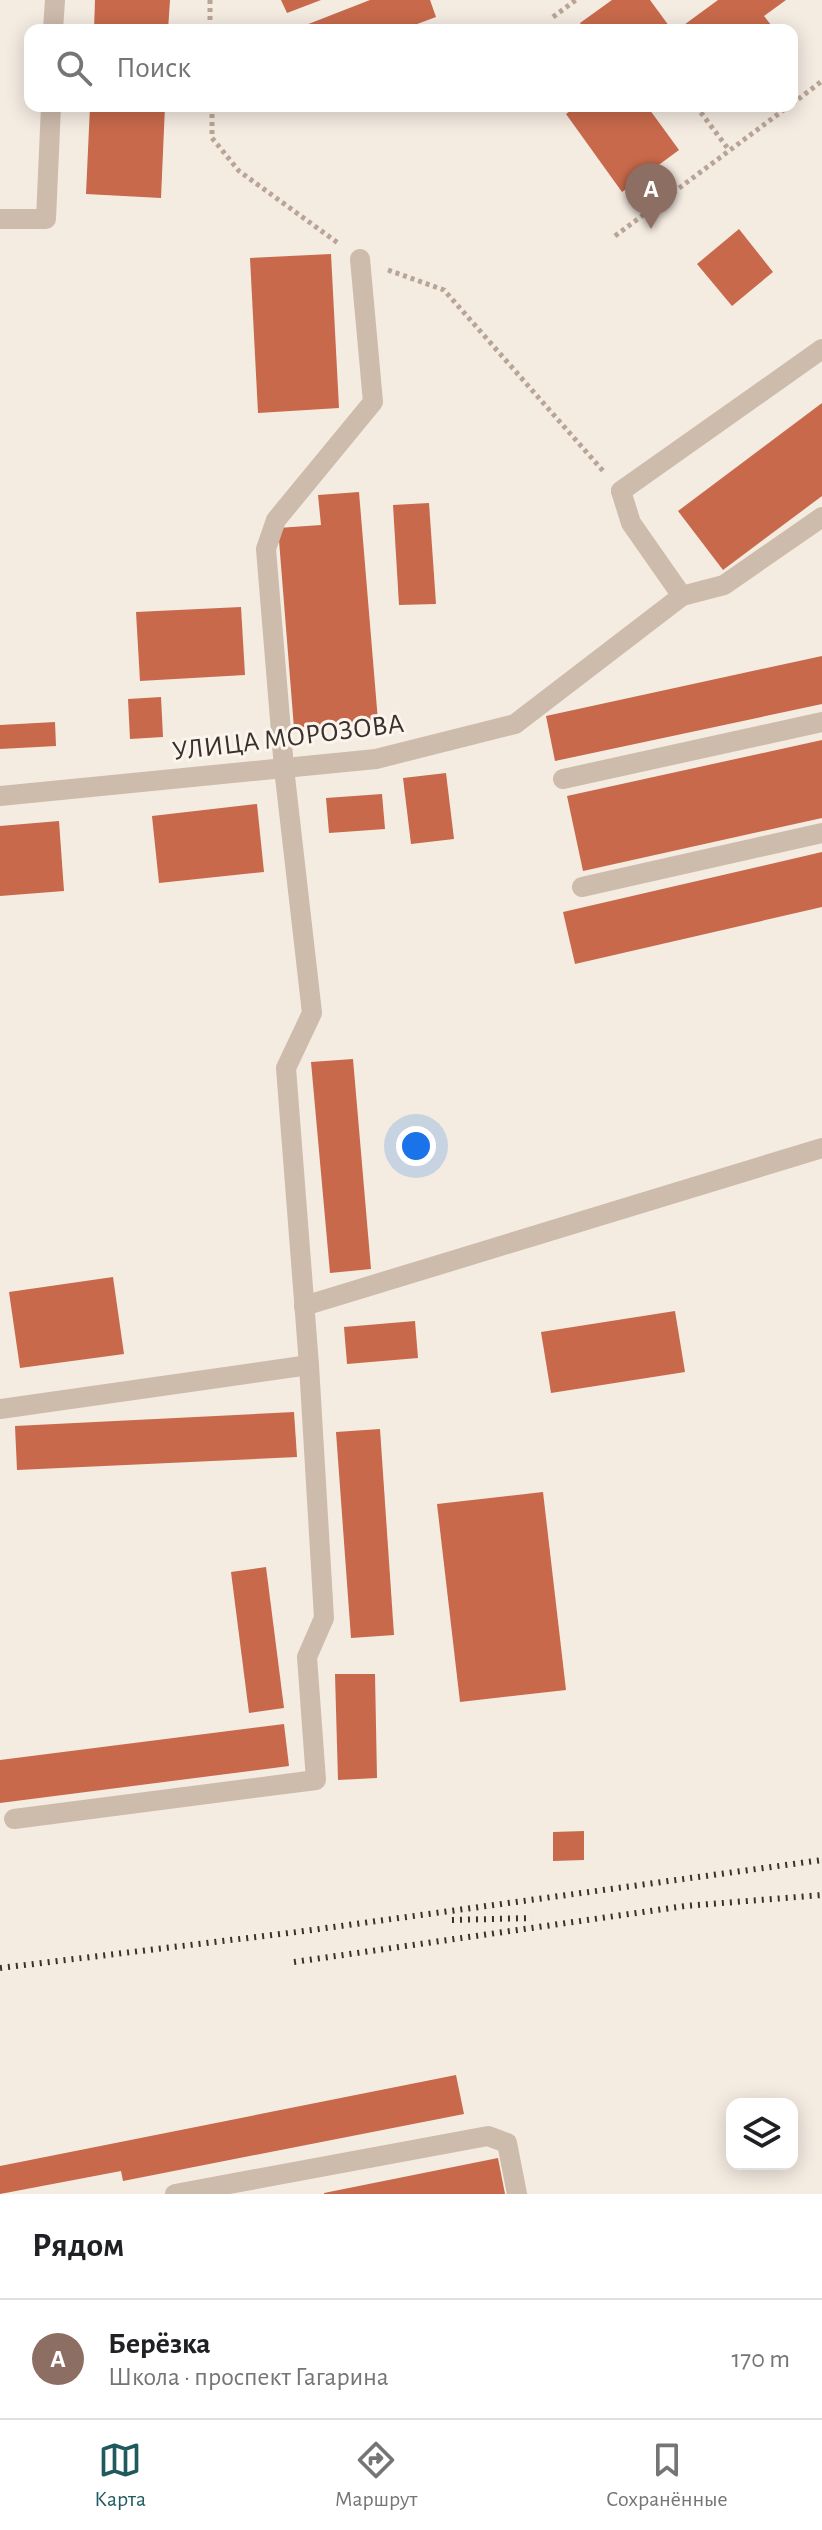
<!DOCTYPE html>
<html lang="ru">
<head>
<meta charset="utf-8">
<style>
	:root { --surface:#fff; --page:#f2f2f2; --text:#202124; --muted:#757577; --line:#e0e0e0; --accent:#1f5a5e }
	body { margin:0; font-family:"Alegreya Sans",sans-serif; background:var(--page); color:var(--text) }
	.controls { position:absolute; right:24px; bottom:24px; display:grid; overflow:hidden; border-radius:16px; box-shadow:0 4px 20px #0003 }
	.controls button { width:72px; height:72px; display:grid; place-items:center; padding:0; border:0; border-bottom:2px solid var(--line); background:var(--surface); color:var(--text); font:40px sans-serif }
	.you { position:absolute; left:416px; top:1146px; width:28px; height:28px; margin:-20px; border:6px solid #fff; border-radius:50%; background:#1a73e8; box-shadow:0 0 0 12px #1a73e833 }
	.badge { display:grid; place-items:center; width:52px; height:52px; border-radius:50%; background:var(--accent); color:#fff; font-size:26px; font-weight:700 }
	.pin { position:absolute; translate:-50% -66px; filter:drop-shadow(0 2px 4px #0008) }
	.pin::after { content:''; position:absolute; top:42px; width:28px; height:24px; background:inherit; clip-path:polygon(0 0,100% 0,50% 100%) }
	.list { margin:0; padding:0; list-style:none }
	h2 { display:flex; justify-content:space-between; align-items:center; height:104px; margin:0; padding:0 32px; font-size:34px }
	h2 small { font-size:26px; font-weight:400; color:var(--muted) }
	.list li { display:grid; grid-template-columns:52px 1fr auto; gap:24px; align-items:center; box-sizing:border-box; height:120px; padding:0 32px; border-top:2px solid var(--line) }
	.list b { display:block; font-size:30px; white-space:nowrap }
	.list p { margin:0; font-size:26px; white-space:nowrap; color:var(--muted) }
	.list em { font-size:26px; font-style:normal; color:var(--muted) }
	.icon { flex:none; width:44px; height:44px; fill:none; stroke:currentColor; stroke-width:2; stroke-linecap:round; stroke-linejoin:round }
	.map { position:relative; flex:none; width:822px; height:2194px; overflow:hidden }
	.search { position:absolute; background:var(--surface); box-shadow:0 4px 20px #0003; left:24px; right:24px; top:24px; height:88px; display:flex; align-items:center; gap:20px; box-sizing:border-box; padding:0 28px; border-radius:16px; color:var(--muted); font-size:30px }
	.sheet { height:224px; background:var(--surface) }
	nav { display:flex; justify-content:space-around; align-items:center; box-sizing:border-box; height:112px; border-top:2px solid var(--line); background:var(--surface); font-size:22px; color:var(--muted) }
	nav a { display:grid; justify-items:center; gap:4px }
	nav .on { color:var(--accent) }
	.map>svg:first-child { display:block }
	.building { fill:#c8694b }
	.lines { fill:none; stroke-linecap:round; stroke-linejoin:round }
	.path { stroke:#b9a596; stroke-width:5; stroke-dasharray:4 4; stroke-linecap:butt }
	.lane { stroke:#cdbbac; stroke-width:20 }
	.street { stroke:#cdbbac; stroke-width:20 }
	.rail { stroke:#3b302b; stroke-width:6; stroke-dasharray:2 6; stroke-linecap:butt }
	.labels { text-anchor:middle; stroke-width:6; stroke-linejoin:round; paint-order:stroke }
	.street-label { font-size:28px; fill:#3b302b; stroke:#fbf5ee }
</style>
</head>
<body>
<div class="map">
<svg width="822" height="2194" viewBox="0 0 822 2194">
	<rect width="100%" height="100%" fill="#f4ebe1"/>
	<!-- building -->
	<g class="building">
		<path d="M95 0H170L168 30H94Z"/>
		<path d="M281 0H321L287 13Z"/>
		<path d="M370 0H430L436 17 401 30H293Z"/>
		<path d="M612 0H650L672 30H585L580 23Z"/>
		<path d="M718 0H786L764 16 775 30H677Z"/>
		<path d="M90 106H165L161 198 86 194Z"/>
		<path d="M577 106H647L679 150 622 192 566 114Z"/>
		<path d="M739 229 773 272 732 306 697 264Z"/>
		<path d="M331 254 339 408 258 413 250 258Z"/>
		<path d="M822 403V496L723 570 678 511Z"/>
		<path d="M359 492 378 721 294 728 278 528 321 525 318 495Z"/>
		<path d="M429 503 436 604 399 605 393 505Z"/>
		<path d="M241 607 245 675 140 681 136 612Z"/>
		<path d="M822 656V704L555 761 546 716Z"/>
		<path d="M161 697 163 737 130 739 128 699Z"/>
		<path d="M55 722 56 746 0 749V725Z"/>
		<path d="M822 740V818L583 871 567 796Z"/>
		<path d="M446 773 454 839 411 844 403 778Z"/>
		<path d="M382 794 385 829 329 833 326 798Z"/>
		<path d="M257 804 264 872 159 883 152 816Z"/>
		<path d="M59 821 64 891 0 896V826Z"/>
		<path d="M822 852V907L575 964 563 912Z"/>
		<path d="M353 1059 371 1269 330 1273 311 1062Z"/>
		<path d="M113 1277 124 1354 20 1368 9 1292Z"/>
		<path d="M675 1311 685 1372 551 1393 541 1332Z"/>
		<path d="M415 1321 418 1358 347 1364 344 1327Z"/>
		<path d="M294 1412 297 1457 17 1470 15 1426Z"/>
		<path d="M380 1429 394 1635 351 1638 336 1432Z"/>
		<path d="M543 1492 566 1690 460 1702 437 1504Z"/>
		<path d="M266 1567 284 1708 249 1713 231 1572Z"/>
		<path d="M335 1674H375L377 1778 338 1780Z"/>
		<path d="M284 1724 289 1766 0 1803V1760Z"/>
		<path d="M584 1831V1860L553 1861V1832Z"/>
		<path d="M456 2075 464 2114 123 2181 121 2171 0 2194V2166Z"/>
		<path d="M498 2158 505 2194H324V2193Z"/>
	</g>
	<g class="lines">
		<!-- path -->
		<g class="path">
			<path d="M210 0V30"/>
			<path d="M553 17 576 0"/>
			<path d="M792 104 822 81"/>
			<path d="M212 106V138L239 171 338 243"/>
			<path d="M696 106 729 150"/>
			<path d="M615 236 789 106"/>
			<path d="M388 270 444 290 604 472"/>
		</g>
		<!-- lane -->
		<g class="lane">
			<path d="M53 30 55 0"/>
			<path d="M0 219H46L51 106"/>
			<path d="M621 491 631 523 682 596 724 585 822 517"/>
			<path d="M563 779 822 722"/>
			<path d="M582 887 822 833"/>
			<path d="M304 1306 822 1148"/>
			<path d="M14 1819 316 1780 307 1657 324 1618 309 1365 286 1068 312 1013 284 768 266 549 276 520 373 402 360 259"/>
			<path d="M175 2194 488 2136 507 2143 517 2194"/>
		</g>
		<!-- street -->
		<g class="street">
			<path d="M621 491 822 349"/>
			<path d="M0 796 376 759 515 724 682 596"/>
			<path d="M0 1409 309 1365"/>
		</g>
		<!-- rail -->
		<g class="rail">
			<path d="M452 1920 532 1918"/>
			<path d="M294 1962 685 1906 822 1895"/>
			<path d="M0 1968 297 1932 822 1860"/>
		</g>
	</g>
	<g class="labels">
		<!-- street labels -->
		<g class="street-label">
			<text transform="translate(288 736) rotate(-7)" y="10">УЛИЦА МОРОЗОВА</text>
		</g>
	</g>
</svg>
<div class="controls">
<button><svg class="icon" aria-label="layers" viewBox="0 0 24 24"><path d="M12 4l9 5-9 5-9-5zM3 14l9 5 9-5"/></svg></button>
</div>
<div class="you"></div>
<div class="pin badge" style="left:651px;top:229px;background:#8d6e63">A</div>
<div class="search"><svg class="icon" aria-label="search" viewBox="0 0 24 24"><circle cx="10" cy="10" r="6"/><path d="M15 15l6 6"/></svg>Поиск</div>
</div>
<section class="sheet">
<h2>Рядом<small></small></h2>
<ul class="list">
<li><span class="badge" style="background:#8d6e63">A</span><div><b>Берёзка</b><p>Школа · проспект Гагарина</p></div><em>170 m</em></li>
</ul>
</section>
<nav>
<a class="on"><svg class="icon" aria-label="map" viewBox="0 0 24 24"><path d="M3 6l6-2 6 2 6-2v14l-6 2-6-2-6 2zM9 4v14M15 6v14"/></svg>Карта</a>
<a><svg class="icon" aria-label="directions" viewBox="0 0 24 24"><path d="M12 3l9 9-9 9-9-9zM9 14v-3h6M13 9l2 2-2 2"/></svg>Маршрут</a>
<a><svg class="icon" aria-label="saved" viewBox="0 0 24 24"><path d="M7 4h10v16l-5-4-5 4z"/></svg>Сохранённые</a>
</nav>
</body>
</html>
